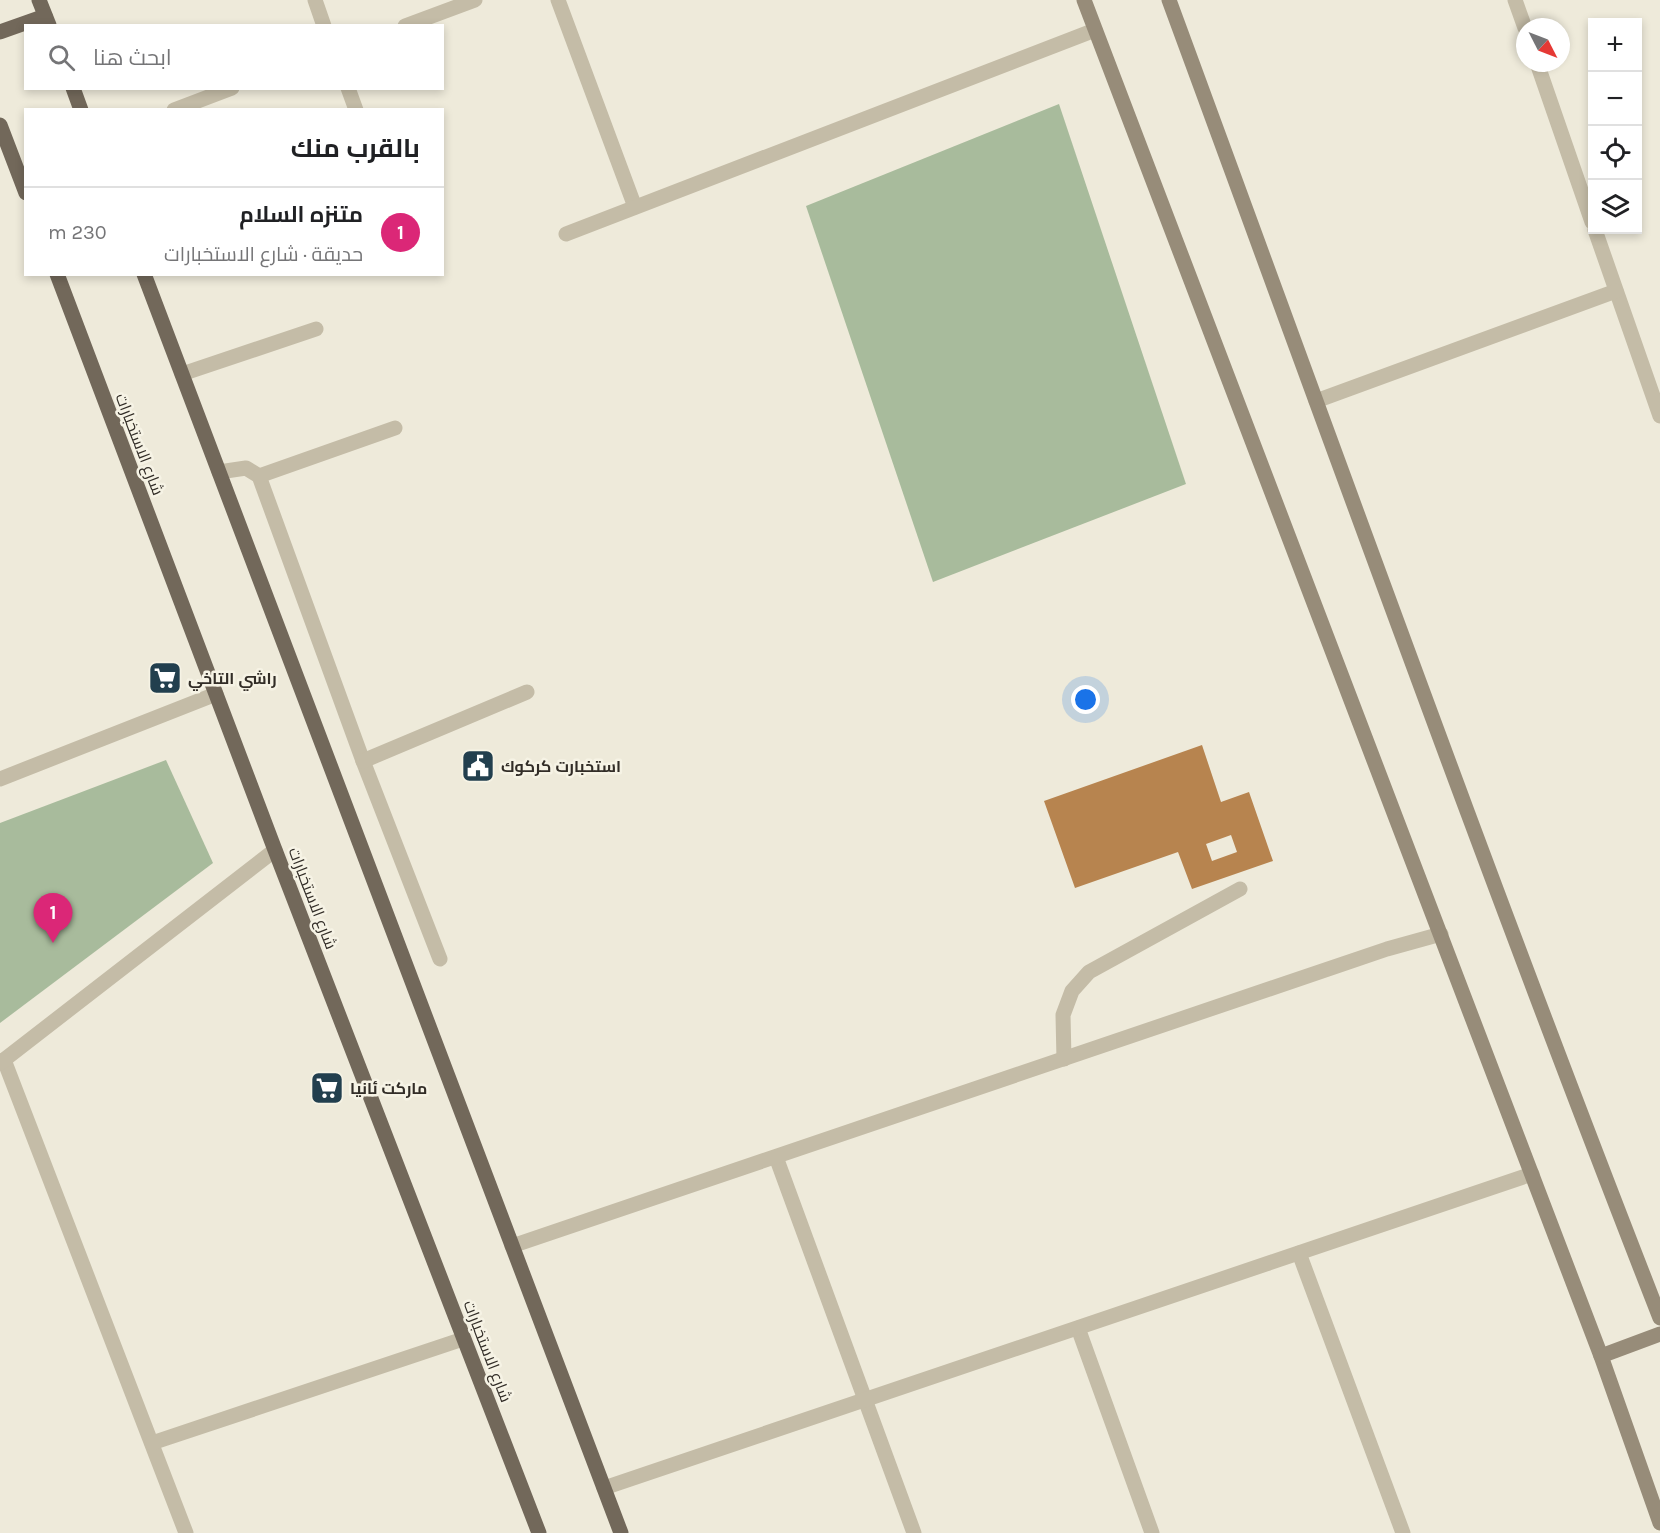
<!DOCTYPE html>
<html lang="ar">
<head>
<meta charset="utf-8">
<style>
	:root { --surface:#fff; --page:#f6f6f6; --text:#202124; --muted:#757577; --line:#e0e0e0; --accent:#db2777 }
	body { margin:0; font-family:Karla,Cairo,sans-serif; background:var(--page); color:var(--text); direction:rtl }
	.controls { position:absolute; right:18px; top:18px; display:grid; overflow:hidden; border-radius:0px; box-shadow:0 3px 9px #0003 }
	.controls button { width:54px; height:54px; display:grid; place-items:center; padding:0; border:0; border-bottom:2px solid var(--line); background:var(--surface); color:var(--text); font:30px sans-serif }
	.compass { position:absolute; left:1516px; top:18px; width:54px; height:54px; border-radius:50%; background:var(--surface); box-shadow:0 3px 9px #0003; rotate:132deg }
	.you { position:absolute; left:1086px; top:700px; width:21px; height:21px; margin:-15px; border:4px solid #fff; border-radius:50%; background:#1a73e8; box-shadow:0 0 0 9px #1a73e833 }
	.badge { display:grid; place-items:center; width:39px; height:39px; border-radius:50%; background:var(--accent); color:#fff; font-size:20px; font-weight:700 }
	.pin { position:absolute; translate:-50% -50px; filter:drop-shadow(0 2px 3px #0008) }
	.pin::after { content:''; position:absolute; top:32px; width:21px; height:18px; background:inherit; clip-path:polygon(0 0,100% 0,50% 100%) }
	.list { margin:0; padding:0; list-style:none }
	h2 { display:flex; justify-content:space-between; align-items:center; height:78px; margin:0; padding:0 24px; font-size:26px }
	h2 small { font-size:20px; font-weight:400; color:var(--muted) }
	.list li { display:grid; grid-template-columns:39px 1fr auto; gap:18px; align-items:center; box-sizing:border-box; height:90px; padding:0 24px; border-top:2px solid var(--line) }
	.list b { display:block; font-size:22px; white-space:nowrap }
	.list p { margin:0; font-size:20px; white-space:nowrap; color:var(--muted) }
	.list em { font-size:20px; font-style:normal; color:var(--muted) }
	.icon { flex:none; width:33px; height:33px; fill:none; stroke:currentColor; stroke-width:2; stroke-linecap:round; stroke-linejoin:round }
	.map { position:relative; flex:none; width:1660px; height:1533px; overflow:hidden; direction:ltr }
	.search { position:absolute; background:var(--surface); box-shadow:0 3px 9px #0003; left:24px; top:24px; width:420px; height:66px; display:flex; align-items:center; gap:15px; box-sizing:border-box; padding:0 21px; border-radius:0px; color:var(--muted); font-size:22px }
	.panel { position:absolute; background:var(--surface); box-shadow:0 3px 9px #0003; left:24px; top:108px; width:420px; height:168px; border-radius:0px; direction:rtl }
	.map>svg:first-child { display:block }
	.green { fill:#a8bb9c }
	.building { fill:#b7844f; fill-rule:evenodd }
	.lines { fill:none; stroke-linecap:round; stroke-linejoin:round }
	.lane { stroke:#c4bca7; stroke-width:15 }
	.street { stroke:#c4bca7; stroke-width:15 }
	.secondary { stroke:#978c79; stroke-width:15 }
	.primary { stroke:#72685a; stroke-width:15 }
	.labels { text-anchor:middle; stroke-width:5; stroke-linejoin:round; paint-order:stroke }
	.street-label { font-size:16px; fill:#322d27; stroke:#f6f3e5 }
	.poi-label { font-size:16px; font-weight:bold; fill:#322d27; stroke:#f6f3e5; text-anchor:start }
</style>
</head>
<body>
<div class="map">
<svg width="1660" height="1533" viewBox="0 0 1660 1533">
	<rect width="100%" height="100%" fill="#eeeada"/>
	<!-- green -->
	<g class="green">
		<path d="M1059 104 1186 484 933 582 806 206Z"/>
		<path d="M166 760 213 863 0 1023V823Z"/>
	</g>
	<!-- building -->
	<path class="building" d="M1202 745 1221 802 1249 792 1273 861 1192 889 1178 852 1075 888 1044 801ZM1231 835 1237 852 1212 861 1206 844Z"/>
	<g class="lines">
		<!-- lane -->
		<g class="lane">
			<path d="M219 472 246 468 259 476 363 761 440 959"/>
			<path d="M259 476 395 428"/>
			<path d="M363 761 527 692"/>
			<path d="M1064 1059 1063 1015 1072 991 1089 972 1240 889"/>
		</g>
		<!-- street -->
		<g class="street">
			<path d="M315 0 324 26"/>
			<path d="M558 0 635 207"/>
			<path d="M1515 0 1525 28"/>
			<path d="M405 26 475 0"/>
			<path d="M1537 63 1592 222"/>
			<path d="M348 88 356 110"/>
			<path d="M174 110 232 88"/>
			<path d="M1595 230 1660 416"/>
			<path d="M566 234 1095 30"/>
			<path d="M182 374 316 329"/>
			<path d="M1316 401 1616 291"/>
			<path d="M0 779 216 694"/>
			<path d="M4 1060 186 1533"/>
			<path d="M0 1063 275 850"/>
			<path d="M776 1157 914 1533"/>
			<path d="M512 1246 1387 949 1441 934"/>
			<path d="M1299 1253 1403 1533"/>
			<path d="M1078 1328 1152 1533"/>
			<path d="M152 1443 463 1339"/>
			<path d="M604 1488 1532 1174"/>
		</g>
		<!-- secondary -->
		<g class="secondary">
			<path d="M1084 0 1601 1356 1660 1523"/>
			<path d="M1169 0C1331 440 1489 881 1660 1318"/>
			<path d="M1601 1356 1660 1334"/>
		</g>
		<!-- primary -->
		<g class="primary">
			<path d="M39 0 49 25"/>
			<path d="M0 32 45 16"/>
			<path d="M73 88 81 110"/>
			<path d="M0 125 26 193"/>
			<path d="M57 274 275 850 539 1533"/>
			<path d="M144 274 621 1533"/>
		</g>
	</g>
	<!-- icons -->
	<defs>
		<symbol id="supermarket-square" viewBox="-11 -11 22 22"><rect x="-9" y="-9" width="18" height="18" rx="4" fill="#223f4e" stroke="#f6f3e5"/><path d="M-6-5.5h2.5l.6 2H6L4.5 2H-2.5L-4.4-4H-6ZM-1.5 3.2a1.3 1.3 0 1 0 .1 0ZM3 3.2a1.3 1.3 0 1 0 .1 0Z" fill="#fff"/></symbol>
		<symbol id="civic-square" viewBox="-11 -11 22 22"><rect x="-9" y="-9" width="18" height="18" rx="4" fill="#223f4e" stroke="#f6f3e5"/><path d="M-.6-6.5H3V-4.5H.6V-3L4-1V1h2V6H-6V1h2V-1L-.6-3ZM-1.2 2.5V6h2.4V2.5Z" fill="#fff"/></symbol>
	</defs>
	<g fill-rule="evenodd">
		<use href="#supermarket-square" x="146" y="659" width="38" height="38"/>
		<use href="#civic-square" x="459" y="747" width="38" height="38"/>
		<use href="#supermarket-square" x="308" y="1069" width="38" height="38"/>
	</g>
	<g class="labels">
		<!-- street labels -->
		<g class="street-label">
			<text transform="translate(140 444) rotate(69)" y="6">شارع الاستخبارات</text>
			<text transform="translate(313 898) rotate(69)" y="6">شارع الاستخبارات</text>
			<text transform="translate(488 1351) rotate(69)" y="6">شارع الاستخبارات</text>
		</g>
		<!-- poi labels -->
		<g class="poi-label">
			<text x="188" y="684">راشي التاخي</text>
			<text x="501" y="772">استخبارت كركوك</text>
			<text x="350" y="1094">ماركت ئانيا</text>
		</g>
	</g>
</svg>
<div class="controls">
<button>+</button>
<button>−</button>
<button><svg class="icon" aria-label="locate" viewBox="0 0 24 24"><circle cx="12" cy="12" r="6"/><path d="M12 2v4M12 18v4M2 12h4M18 12h4"/></svg></button>
<button><svg class="icon" aria-label="layers" viewBox="0 0 24 24"><path d="M12 4l9 5-9 5-9-5zM3 14l9 5 9-5"/></svg></button>
</div>
<svg class="compass" viewBox="-18 -18 36 36"><path d="M0-13l5 13h-10z" fill="#e53935"/><path d="M0 13l5-13h-10z" fill="#757577"/></svg>
<div class="you"></div>
<div class="pin badge" style="left:53px;top:943px">1</div>
<div class="search"><svg class="icon" aria-label="search" viewBox="0 0 24 24"><circle cx="10" cy="10" r="6"/><path d="M15 15l6 6"/></svg>ابحث هنا</div>
<section class="panel">
<h2>بالقرب منك<small></small></h2>
<ul class="list">
<li><span class="badge">1</span><div><b>متنزه السلام</b><p>حديقة · شارع الاستخبارات</p></div><em>230 m</em></li>
</ul>
</section>
</div>
</body>
</html>
